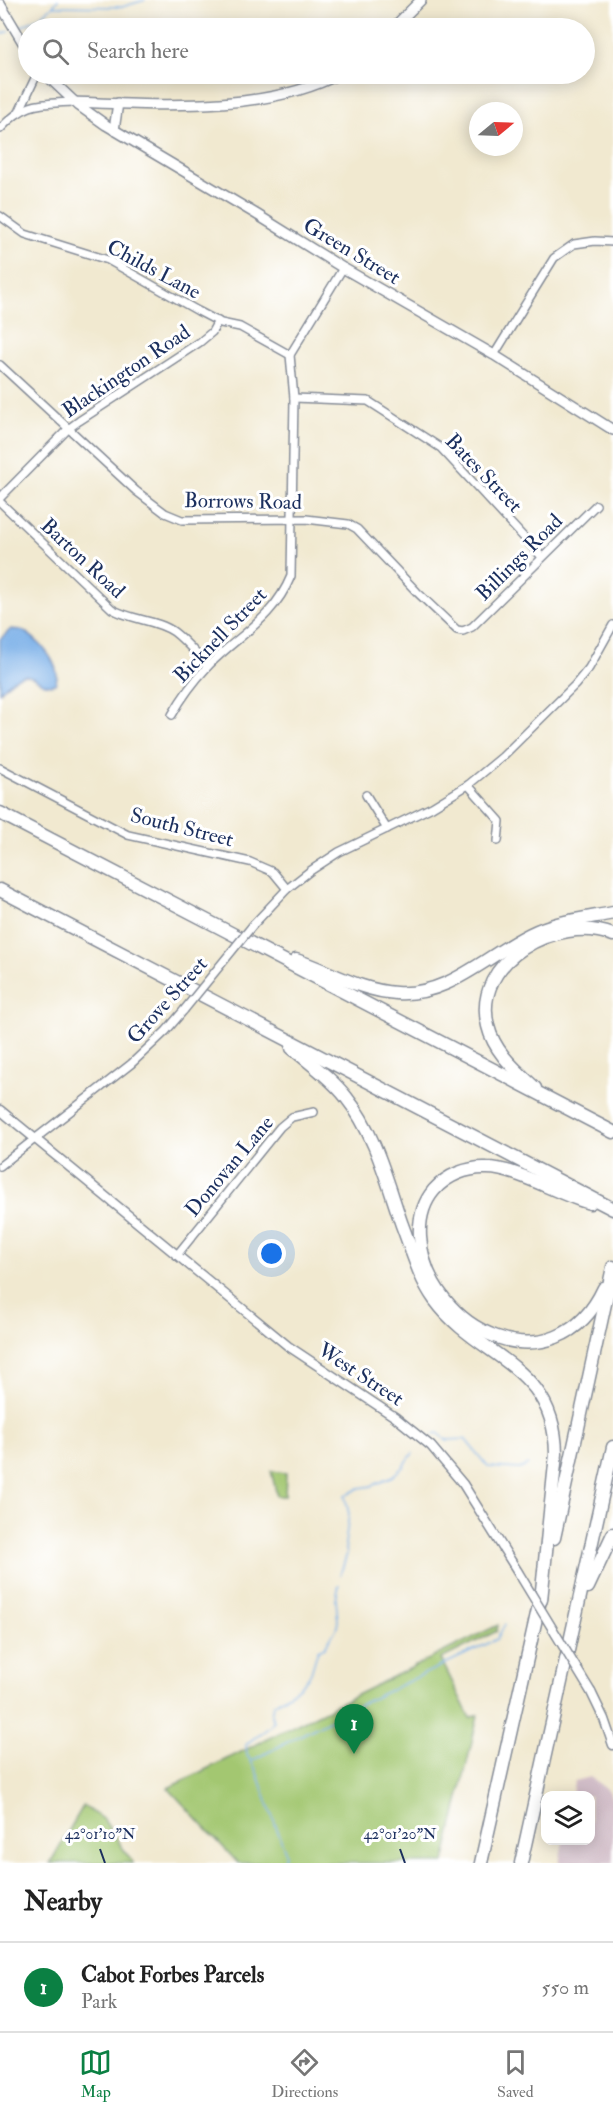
<!DOCTYPE html>
<html lang="en">
<head>
<meta charset="utf-8">
<style>
	:root { --surface:#fff; --page:#f6f6f6; --text:#222; --muted:#767676; --line:#e0e0e0; --accent:#0b8043 }
	body { margin:0; font-family:"IM FELL Double Pica",serif; background:var(--page); color:var(--text) }
	.controls { position:absolute; right:18px; bottom:18px; display:grid; overflow:hidden; border-radius:12px; box-shadow:0 3px 15px #0003 }
	.controls button { width:54px; height:54px; display:grid; place-items:center; padding:0; border:0; border-bottom:2px solid var(--line); background:var(--surface); color:var(--text); font:30px sans-serif }
	.compass { position:absolute; left:469px; top:102px; width:54px; height:54px; border-radius:50%; background:var(--surface); box-shadow:0 3px 15px #0003; rotate:71deg }
	.you { position:absolute; left:272px; top:1254px; width:21px; height:21px; margin:-15px; border:4px solid #fff; border-radius:50%; background:#1a73e8; box-shadow:0 0 0 9px #1a73e833 }
	.badge { display:grid; place-items:center; width:39px; height:39px; border-radius:50%; background:var(--accent); color:#fff; font-size:20px; font-weight:700 }
	.pin { position:absolute; translate:-50% -50px; filter:drop-shadow(0 2px 3px #0008) }
	.pin::after { content:''; position:absolute; top:32px; width:21px; height:18px; background:inherit; clip-path:polygon(0 0,100% 0,50% 100%) }
	.list { margin:0; padding:0; list-style:none }
	h2 { display:flex; justify-content:space-between; align-items:center; height:78px; margin:0; padding:0 24px; font-size:26px }
	h2 small { font-size:20px; font-weight:400; color:var(--muted) }
	.list li { display:grid; grid-template-columns:39px 1fr auto; gap:18px; align-items:center; box-sizing:border-box; height:90px; padding:0 24px; border-top:2px solid var(--line) }
	.list b { display:block; font-size:22px; white-space:nowrap }
	.list p { margin:0; font-size:20px; white-space:nowrap; color:var(--muted) }
	.list em { font-size:20px; font-style:normal; color:var(--muted) }
	.icon { flex:none; width:33px; height:33px; fill:none; stroke:currentColor; stroke-width:2; stroke-linecap:round; stroke-linejoin:round }
	.map { position:relative; flex:none; width:613px; height:1863px; overflow:hidden }
	.search { position:absolute; background:var(--surface); box-shadow:0 3px 15px #0003; left:18px; right:18px; top:18px; height:66px; display:flex; align-items:center; gap:15px; box-sizing:border-box; padding:0 21px; border-radius:33px; color:var(--muted); font-size:22px }
	.sheet { height:168px; background:var(--surface) }
	nav { display:flex; justify-content:space-around; align-items:center; box-sizing:border-box; height:84px; border-top:2px solid var(--line); background:var(--surface); font-size:16px; color:var(--muted) }
	nav a { display:grid; justify-items:center; gap:3px }
	nav .on { color:var(--accent) }
	.map>svg:first-child { display:block }
	.industrial { fill:#d1bdc8 }
	.green { fill:#a3c771; stroke:#5f7b68; stroke-width:1.5 }
	.water { fill:#7bb0e8; stroke:#4b70a3; stroke-width:1.5 }
	.lines { fill:none; stroke-linecap:round; stroke-linejoin:round }
	.stream { stroke:#7bb0e8; stroke-width:1.5 }
	.minor-casing { stroke:#868c97; stroke-width:10 }
	.tertiary-casing { stroke:#868c97; stroke-width:11 }
	.secondary-casing { stroke:#868c97; stroke-width:12 }
	.motorway-casing { stroke:#868c97; stroke-width:15 }
	.minor { stroke:#fff; stroke-width:7 }
	.tertiary { stroke:#fff; stroke-width:8 }
	.secondary { stroke:#fff; stroke-width:9 }
	.motorway { stroke:#fff; stroke-width:12 }
	.minor-bridge-casing { stroke:#868c97; stroke-width:10; stroke-linecap:butt }
	.tertiary-bridge-casing { stroke:#868c97; stroke-width:11; stroke-linecap:butt }
	.minor-bridge { stroke:#fff; stroke-width:7 }
	.tertiary-bridge { stroke:#fff; stroke-width:8 }
	.ticks { fill:none; stroke:#1b2f5e; stroke-width:2 }
	.labels { text-anchor:middle; stroke-width:6; stroke-linejoin:round; paint-order:stroke }
	.street-label { font-size:21px; fill:#1b2f5e; stroke:#fff }
	.ticks-label { font-size:15px; text-anchor:middle; fill:#1b2f5e; stroke:#fff; stroke-width:6; stroke-linejoin:round; paint-order:stroke }
</style>
</head>
<body>
<div class="map">
<svg width="613" height="1863" viewBox="0 0 613 1863">
	<rect width="100%" height="100%" fill="#fff"/>
	<filter id="ink" filterUnits="userSpaceOnUse"><feTurbulence type="fractalNoise" baseFrequency=".0167" numOctaves="2"/><feDisplacementMap in="SourceGraphic" scale="12" xChannelSelector="R" yChannelSelector="G"/><feConvolveMatrix kernelMatrix="1 2 1 2 8 2 1 2 1" color-interpolation-filters="sRGB"/></filter>
	<filter id="wash" filterUnits="userSpaceOnUse"><feTurbulence type="fractalNoise" baseFrequency=".008" numOctaves="4" result="noise"/><feDisplacementMap in="SourceGraphic" scale="24" xChannelSelector="R" yChannelSelector="G"/><feGaussianBlur stdDeviation="1.35" result="paint"/><feColorMatrix in="noise" values="0 0 0 0 0 0 0 0 0 0 0 0 0 0 0 0 0 1.4 0 .05"/><feComposite in="paint" operator="in"/></filter>
	<g filter="url(#wash)">
		<rect width="100%" height="100%" fill="#f1e9d0"/>
		<!-- industrial -->
		<path class="industrial" d="M590 1777 609 1791 613 1802V1863H559L563 1841 590 1840V1796L572 1795 574 1781Z"/>
		<!-- green -->
		<g class="green">
			<path d="M271 1471 286 1473 285 1496H277Z"/>
			<path d="M498 1625 497 1631 441 1659 470 1718 478 1715 444 1863H238L168 1788Z"/>
			<path d="M83 1806 104 1820 133 1863H50Z"/>
		</g>
		<!-- water -->
		<path class="water" d="M11 629C14 630 18 629 21 630 37 637 64 666 55 684 33 690 33 656 0 692V639Z"/>
		<g class="lines">
			<!-- stream -->
			<g class="stream">
				<path d="M53 6 122 7 145 0"/>
				<path d="M20 27C34 21 49 12 58 0"/>
				<path d="M0 35 10 31"/>
				<path d="M433 1434 438 1433 447 1440 465 1439 488 1467 520 1469 528 1465"/>
				<path d="M340 1575 347 1554 345 1544 349 1514 345 1496 359 1488 372 1486 390 1478 403 1467 413 1453"/>
				<path d="M251 1761 363 1703 491 1642 497 1639 505 1624"/>
				<path d="M282 1863 286 1854 256 1770 247 1755 246 1745C254 1736 269 1731 274 1721L271 1716 273 1705C285 1695 302 1689 310 1674 314 1666 315 1658 318 1650L325 1647 336 1629 338 1621 336 1600 339 1585"/>
			</g>
		</g>
	</g>
	<g filter="url(#ink)">
		<g class="lines">
			<defs>
				<g id="minor">
					<path d="M20 110 37 74"/>
					<path d="M0 129C26 101 39 104 74 102"/>
					<path d="M0 216 25 234 108 260 198 311 221 323 240 327 290 355"/>
					<path d="M494 355 554 258 574 244 595 241 613 242"/>
					<path d="M0 365 136 491 165 513 182 520 306 519 348 524 357 529 417 592 457 630 463 631 472 627 596 505"/>
					<path d="M294 398 368 401 379 408 441 448 542 557"/>
					<path d="M0 498 68 429 79 421 200 342 212 332 218 321"/>
					<path d="M0 502 112 609C131 620 158 620 174 632 186 641 197 655 208 666"/>
					<path d="M172 715C182 697 194 681 208 666 238 635 273 620 291 576L294 398 290 355 343 268"/>
					<path d="M0 768 128 835 250 862 273 872 287 889"/>
					<path d="M468 785 500 821 498 841"/>
					<path d="M366 795 387 829"/>
					<path d="M253 925 287 889 310 871 339 852 432 807 468 785 502 757 575 685 589 668 613 625"/>
					<path d="M0 1166 131 1064 166 1031 184 1010"/>
					<path d="M177 1255 280 1127 292 1117 314 1112"/>
				</g>
				<g id="tertiary">
					<path d="M0 1110 288 1346 395 1417 431 1446 463 1484 518 1572"/>
					<path d="M591 1692 604 1719 613 1745"/>
				</g>
				<g id="secondary">
					<path d="M0 4 28 51"/>
					<path d="M393 28 421 0"/>
					<path d="M45 74 78 105 106 125 256 214 343 268 494 355 613 430"/>
					<path d="M74 102C155 105 267 113 339 74"/>
					<path d="M114 130 118 103"/>
				</g>
				<g id="motorway">
					<path d="M0 813 613 1132"/>
					<path d="M0 890 613 1209"/>
					<path d="M296 960C329 971 361 991 396 993 451 997 490 951 537 931 560 921 588 918 613 913"/>
					<path d="M292 1048C311 1064 331 1078 346 1097 375 1133 387 1182 402 1225 412 1251 419 1278 435 1300 478 1359 555 1363 556 1454L541 1600"/>
					<path d="M535 1088C516 1070 494 1052 488 1026 471 960 558 914 613 935"/>
					<path d="M590 1203C559 1195 517 1168 487 1168 468 1167 447 1175 434 1190 423 1203 419 1220 420 1237 426 1331 556 1392 604 1288"/>
					<path d="M554 1538 613 1267"/>
					<path d="M588 1587 613 1534"/>
					<path d="M481 1863 541 1596"/>
					<path d="M521 1863 613 1447"/>
				</g>
			</defs>
			<!-- minor casing -->
			<use href="#minor" class="minor-casing"/>
			<!-- tertiary casing -->
			<use href="#tertiary" class="tertiary-casing"/>
			<!-- secondary casing -->
			<use href="#secondary" class="secondary-casing"/>
			<!-- motorway casing -->
			<use href="#motorway" class="motorway-casing"/>
			<!-- minor -->
			<use href="#minor" class="minor"/>
			<!-- tertiary -->
			<use href="#tertiary" class="tertiary"/>
			<!-- secondary -->
			<use href="#secondary" class="secondary"/>
			<!-- motorway -->
			<use href="#motorway" class="motorway"/>
			<defs>
				<path id="minor-bridge" d="M184 1010 253 925"/>
				<path id="tertiary-bridge" d="M518 1572 591 1692"/>
			</defs>
			<!-- minor-bridge casing -->
			<use href="#minor-bridge" class="minor-bridge-casing"/>
			<!-- tertiary-bridge casing -->
			<use href="#tertiary-bridge" class="tertiary-bridge-casing"/>
			<!-- minor-bridge -->
			<use href="#minor-bridge" class="minor-bridge"/>
			<!-- tertiary-bridge -->
			<use href="#tertiary-bridge" class="tertiary-bridge"/>
		</g>
	</g>
	<!-- ticks -->
	<path class="ticks" d="M100 1849 105 1863M400 1849 405 1863"/>
	<g class="labels">
		<!-- street labels -->
		<g class="street-label">
			<text transform="translate(352 251) rotate(31)" y="7">Green Street</text>
			<text transform="translate(154 269) rotate(28)" y="7">Childs Lane</text>
			<text transform="translate(126 371) rotate(-34)" y="7">Blackington Road</text>
			<text transform="translate(484 473) rotate(46)" y="7">Bates Street</text>
			<text transform="translate(243 501) rotate(1)" y="7">Borrows Road</text>
			<text transform="translate(519 557) rotate(-45)" y="7">Billings Road</text>
			<text transform="translate(83 558) rotate(43)" y="7">Barton Road</text>
			<text transform="translate(220 635) rotate(-46)" y="7">Bicknell Street</text>
			<text transform="translate(182 827) rotate(14)" y="7">South Street</text>
			<text transform="translate(167 1000) rotate(-48)" y="7">Grove Street</text>
			<text transform="translate(229 1166) rotate(-50)" y="7">Donovan Lane</text>
			<text transform="translate(361 1374) rotate(33)" y="7">West Street</text>
		</g>
	</g>
	<g class="ticks-label">
		<text x="100" y="1839">42°01'10"N</text>
		<text x="400" y="1839">42°01'20"N</text>
	</g>
</svg>
<div class="controls">
<button><svg class="icon" aria-label="layers" viewBox="0 0 24 24"><path d="M12 4l9 5-9 5-9-5zM3 14l9 5 9-5"/></svg></button>
</div>
<svg class="compass" viewBox="-18 -18 36 36"><path d="M0-13l5 13h-10z" fill="#e53935"/><path d="M0 13l5-13h-10z" fill="#767676"/></svg>
<div class="you"></div>
<div class="pin badge" style="left:354px;top:1754px">1</div>
<div class="search"><svg class="icon" aria-label="search" viewBox="0 0 24 24"><circle cx="10" cy="10" r="6"/><path d="M15 15l6 6"/></svg>Search here</div>
</div>
<section class="sheet">
<h2>Nearby<small></small></h2>
<ul class="list">
<li><span class="badge">1</span><div><b>Cabot Forbes Parcels</b><p>Park</p></div><em>550 m</em></li>
</ul>
</section>
<nav>
<a class="on"><svg class="icon" aria-label="map" viewBox="0 0 24 24"><path d="M3 6l6-2 6 2 6-2v14l-6 2-6-2-6 2zM9 4v14M15 6v14"/></svg>Map</a>
<a><svg class="icon" aria-label="directions" viewBox="0 0 24 24"><path d="M12 3l9 9-9 9-9-9zM9 14v-3h6M13 9l2 2-2 2"/></svg>Directions</a>
<a><svg class="icon" aria-label="saved" viewBox="0 0 24 24"><path d="M7 4h10v16l-5-4-5 4z"/></svg>Saved</a>
</nav>
</body>
</html>
